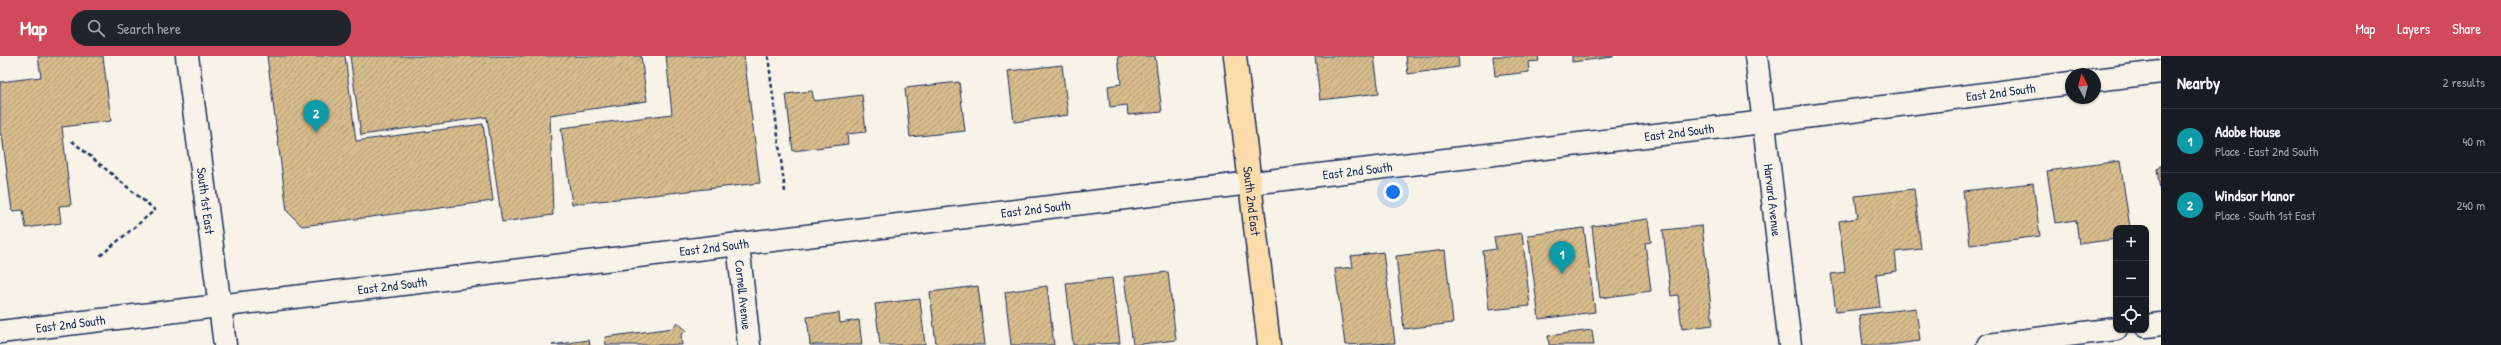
<!DOCTYPE html>
<html lang="en">
<head>
<meta charset="utf-8">
<style>
	:root { --surface:#171b24; --page:#20242c; --text:#f1f3f6; --muted:#9ea1a6; --line:#363941; --accent:#d1495b }
	body { margin:0; font-family:"Patrick Hand",sans-serif; background:var(--page); color:var(--text) }
	.controls { position:absolute; right:12px; bottom:12px; display:grid; overflow:hidden; border-radius:8px; box-shadow:0 1px 3px #0004 }
	.controls button { width:36px; height:36px; display:grid; place-items:center; padding:0; border:0; border-bottom:1px solid var(--line); background:var(--surface); color:var(--text); font:20px sans-serif }
	.compass { position:absolute; left:2065px; top:12px; width:36px; height:36px; border-radius:50%; background:var(--surface); box-shadow:0 1px 3px #0004; rotate:353deg }
	.you { position:absolute; left:1393px; top:136px; width:14px; height:14px; margin:-10px; border:3px solid #fff; border-radius:50%; background:#1a73e8; box-shadow:0 0 0 6px #1a73e833 }
	.badge { display:grid; place-items:center; width:26px; height:26px; border-radius:50%; background:var(--accent); color:#fff; font-size:13px; font-weight:700 }
	.pin { position:absolute; translate:-50% -33px; filter:drop-shadow(0 1px 2px #0008) }
	.pin::after { content:''; position:absolute; top:21px; width:14px; height:12px; background:inherit; clip-path:polygon(0 0,100% 0,50% 100%) }
	.list { margin:0; padding:0; list-style:none }
	h2 { display:flex; justify-content:space-between; align-items:center; height:52px; margin:0; padding:0 16px; font-size:17px }
	h2 small { font-size:13px; font-weight:400; color:var(--muted) }
	.list li { display:grid; grid-template-columns:26px 1fr auto; gap:12px; align-items:center; box-sizing:border-box; height:64px; padding:0 16px; border-top:1px solid var(--line) }
	.list b { display:block; font-size:15px; white-space:nowrap }
	.list p { margin:0; font-size:13px; white-space:nowrap; color:var(--muted) }
	.list em { font-size:13px; font-style:normal; color:var(--muted) }
	.icon { flex:none; width:22px; height:22px; fill:none; stroke:currentColor; stroke-width:2; stroke-linecap:round; stroke-linejoin:round }
	.map { position:relative; flex:none; width:2161px; height:289px; overflow:hidden }
	header { display:flex; align-items:center; gap:24px; box-sizing:border-box; height:56px; padding:0 20px; background:var(--accent); color:#fff }
	header strong { font-size:19px }
	nav { display:flex; gap:22px; margin-inline-start:auto; font-size:14px }
	.search { width:280px; height:36px; background:var(--page); display:flex; align-items:center; gap:10px; box-sizing:border-box; padding:0 14px; border-radius:16px; color:var(--muted); font-size:15px }
	main { display:flex }
	aside { flex:1; background:var(--surface) }
	.map>svg:first-child { display:block }
	.building { fill:url(#building-hatch); stroke:#1b2f5e }
	.lines { fill:none; stroke-linecap:round; stroke-linejoin:round }
	.minor-casing { stroke:#1b2f5e; stroke-width:25 }
	.major-casing { stroke:#1b2f5e; stroke-width:25 }
	.path { stroke:#1b2f5e; stroke-width:2.5; stroke-dasharray:4 3; stroke-linecap:butt }
	.minor { stroke:#f7f3e8; stroke-width:22 }
	.major { stroke:#fddcac; stroke-width:22 }
	.labels { text-anchor:middle; stroke-width:3.5; stroke-linejoin:round; paint-order:stroke }
	.street-label { font-size:13px; fill:#1b2f5e; stroke:#f7f3e8 }
</style>
</head>
<body>
<header>
<strong>Map</strong>
<div class="search"><svg class="icon" aria-label="search" viewBox="0 0 24 24"><circle cx="10" cy="10" r="6"/><path d="M15 15l6 6"/></svg>Search here</div>
<nav><a>Map</a><a>Layers</a><a>Share</a></nav>
</header>
<main>
<div class="map">
<svg width="2161" height="289" viewBox="0 0 2161 289">
	<defs>
		<pattern id="building-hatch" width="6" height="6" patternUnits="userSpaceOnUse"><rect width="6" height="6" fill="#d7bc8c"/><path d="M-1 1l2-2M0 6l6-6M5 7l2-2" fill="none" stroke="#ae9976"/></pattern>
	</defs>
	<rect width="100%" height="100%" fill="#f7f3e8"/>
	<filter id="ink" filterUnits="userSpaceOnUse"><feTurbulence type="fractalNoise" baseFrequency=".025" numOctaves="2"/><feDisplacementMap in="SourceGraphic" scale="8" xChannelSelector="R" yChannelSelector="G"/><feConvolveMatrix kernelMatrix="1 2 1 2 8 2 1 2 1" color-interpolation-filters="sRGB"/></filter>
	<g filter="url(#ink)">
		<!-- building -->
		<g class="building">
			<path d="M38 0H103L111 65 62 71 71 149 59 150 61 167 26 172 23 154 12 155 2 79H0V26L41 21Z"/>
			<path d="M267 0H345L356 85 483 68 493 145 302 170 287 155Z"/>
			<path d="M350 0H641L647 45 550 59 553 159 502 166 487 61 361 79Z"/>
			<path d="M666 0H744L760 127 572 148 561 72 672 58Z"/>
			<path d="M1118 0H1155L1162 56 1128 59 1127 49 1110 51 1108 30 1121 28Z"/>
			<path d="M1315 0H1374L1379 37 1320 44Z"/>
			<path d="M1406 0H1458L1459 11 1408 18Z"/>
			<path d="M1493 0H1538L1539 5 1528 6 1529 16 1495 20Z"/>
			<path d="M1572 0H1613V1L1572 6Z"/>
			<path d="M1062 9 1068 59 1014 66 1008 15Z"/>
			<path d="M959 26 965 75 910 81 905 32Z"/>
			<path d="M812 35 814 45 862 39 866 76 847 78 848 88 793 95 786 38Z"/>
			<path d="M2120 105 2130 172H2116V183L2079 188 2076 164 2055 167 2047 115Z"/>
			<path d="M2161 109V142L2157 113Z"/>
			<path d="M2033 127 2040 180 1970 189 1963 135Z"/>
			<path d="M1914 133 1921 193 1895 196 1897 215 1876 218 1880 251 1836 256 1831 218 1845 216 1839 165 1858 162 1855 140Z"/>
			<path d="M1648 163 1651 186 1645 187 1651 235 1600 242 1592 170Z"/>
			<path d="M1702 170 1713 269 1682 273 1678 239 1671 240 1663 174Z"/>
			<path d="M1584 172 1595 256 1539 263 1528 179Z"/>
			<path d="M1522 177 1530 250 1489 254 1483 195 1496 193 1494 181Z"/>
			<path d="M1445 194 1453 267 1404 273 1396 200Z"/>
			<path d="M1383 196 1395 287 1345 289 1335 213 1353 211 1351 200Z"/>
			<path d="M1168 216 1176 284 1133 289 1124 221Z"/>
			<path d="M1112 222 1120 287 1073 289 1066 227Z"/>
			<path d="M978 230 985 289H936L930 236Z"/>
			<path d="M1047 230 1054 289H1011L1005 236Z"/>
			<path d="M920 243 925 289H880L875 248Z"/>
			<path d="M1916 252 1920 285 1888 289H1863L1859 259Z"/>
			<path d="M839 257 840 267 859 264 862 289H810L807 261Z"/>
			<path d="M677 266 686 274 681 279 682 289H606L605 281 673 272Z"/>
			<path d="M1592 274 1594 289H1549L1548 280Z"/>
			<path d="M589 284 590 289H552Z"/>
		</g>
		<g class="lines">
			<defs>
				<g id="minor">
					<path id="s1" d="M187 0 225 289"/>
					<path id="s2" d="M1756 0 1790 289"/>
					<path d="M2095 24 2161 16"/>
					<path id="s3" d="M738 188 749 289"/>
					<path d="M2146 270 2161 268"/>
					<path id="s4" d="M0 276 1789 63 2071 27"/>
					<path d="M1988 289 2116 273"/>
				</g>
				<g id="major">
					<path id="s5" d="M1235 0 1269 289"/>
				</g>
			</defs>
			<!-- minor casing -->
			<use href="#minor" class="minor-casing"/>
			<!-- major casing -->
			<use href="#major" class="major-casing"/>
			<!-- path -->
			<g class="path">
				<path d="M768 0 785 136"/>
				<path d="M72 85 155 154 100 200"/>
			</g>
			<!-- minor -->
			<use href="#minor" class="minor"/>
			<!-- major -->
			<use href="#major" class="major"/>
		</g>
	</g>
	<g class="labels">
		<!-- street labels -->
		<g class="street-label">
			<text dy="5" stroke="none"><textPath href="#s4" startOffset="2015">East 2nd South</textPath></text>
			<text dy="5" stroke="none"><textPath href="#s4" startOffset="1691">East 2nd South</textPath></text>
			<text dy="5" stroke="none"><textPath href="#s4" startOffset="1367">East 2nd South</textPath></text>
			<text dy="5" stroke="none"><textPath href="#s1" startOffset="146">South 1st East</textPath></text>
			<text dy="5" stroke="none"><textPath href="#s5" startOffset="146">South 2nd East</textPath></text>
			<text dy="5" stroke="none"><textPath href="#s2" startOffset="145">Harvard Avenue</textPath></text>
			<text dy="5" stroke="none"><textPath href="#s4" startOffset="1043">East 2nd South</textPath></text>
			<text dy="5" stroke="none"><textPath href="#s4" startOffset="719">East 2nd South</textPath></text>
			<text dy="5" stroke="none"><textPath href="#s4" startOffset="395">East 2nd South</textPath></text>
			<text dy="5" stroke="none"><textPath href="#s3" startOffset="51">Cornell Avenue</textPath></text>
			<text dy="5" stroke="none"><textPath href="#s4" startOffset="71">East 2nd South</textPath></text>
		</g>
	</g>
</svg>
<div class="controls">
<button>+</button>
<button>−</button>
<button><svg class="icon" aria-label="locate" viewBox="0 0 24 24"><circle cx="12" cy="12" r="6"/><path d="M12 2v4M12 18v4M2 12h4M18 12h4"/></svg></button>
</div>
<svg class="compass" viewBox="-18 -18 36 36"><path d="M0-13l5 13h-10z" fill="#e53935"/><path d="M0 13l5-13h-10z" fill="#9ea1a6"/></svg>
<div class="you"></div>
<div class="pin badge" style="left:1562px;top:218px;background:#0f9aa8">1</div>
<div class="pin badge" style="left:316px;top:77px;background:#0f9aa8">2</div>
</div>
<aside>
<h2>Nearby<small>2 results</small></h2>
<ul class="list">
<li><span class="badge" style="background:#0f9aa8">1</span><div><b>Adobe House</b><p>Place · East 2nd South</p></div><em>40 m</em></li>
<li><span class="badge" style="background:#0f9aa8">2</span><div><b>Windsor Manor</b><p>Place · South 1st East</p></div><em>240 m</em></li>
</ul>
</aside>
</main>
</body>
</html>
